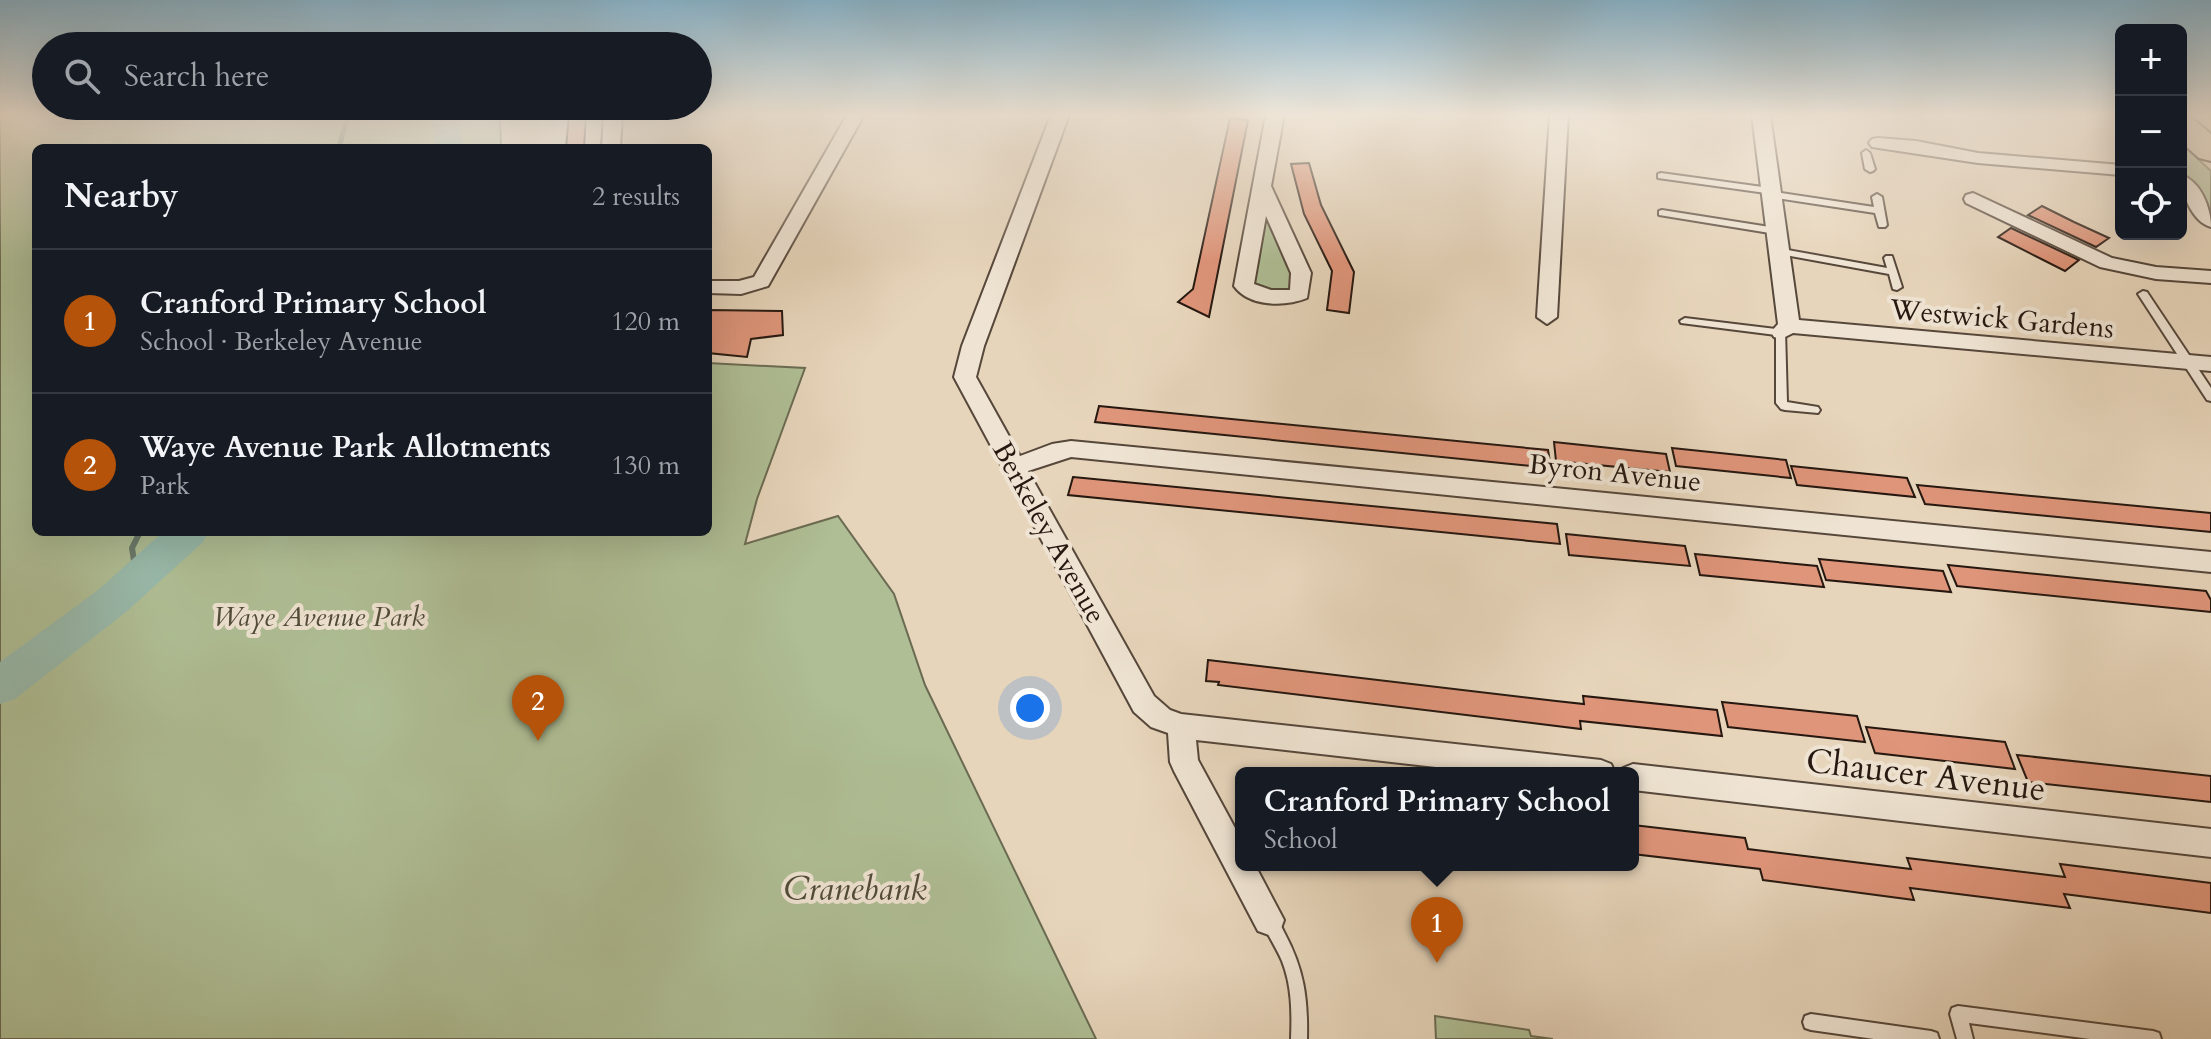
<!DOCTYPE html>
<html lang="en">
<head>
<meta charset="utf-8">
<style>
	:root { --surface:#171b24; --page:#242831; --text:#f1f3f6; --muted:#9ea1a6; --line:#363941; --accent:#b45309 }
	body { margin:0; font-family:Cardo,serif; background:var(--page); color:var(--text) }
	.controls { position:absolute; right:24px; top:24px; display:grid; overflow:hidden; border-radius:12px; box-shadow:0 8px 32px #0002 }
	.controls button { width:72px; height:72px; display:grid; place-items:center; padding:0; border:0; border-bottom:2px solid var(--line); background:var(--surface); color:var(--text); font:40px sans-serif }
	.you { position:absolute; left:1030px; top:708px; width:28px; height:28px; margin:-20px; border:6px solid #fff; border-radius:50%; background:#1a73e8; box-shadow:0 0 0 12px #1a73e833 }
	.badge { display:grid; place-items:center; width:52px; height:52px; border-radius:50%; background:var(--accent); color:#fff; font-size:26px; font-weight:700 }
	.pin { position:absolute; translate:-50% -66px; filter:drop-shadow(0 2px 4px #0008) }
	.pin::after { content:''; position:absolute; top:42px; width:28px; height:24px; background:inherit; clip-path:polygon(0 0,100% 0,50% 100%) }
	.popup { position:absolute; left:1235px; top:767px; width:404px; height:104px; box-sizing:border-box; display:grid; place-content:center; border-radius:12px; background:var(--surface); filter:drop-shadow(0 2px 6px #0005); font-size:26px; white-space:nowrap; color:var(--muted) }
	.popup b { font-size:30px; color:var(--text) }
	.popup::after { content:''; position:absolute; left:50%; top:100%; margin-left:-16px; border:16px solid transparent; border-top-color:var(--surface) }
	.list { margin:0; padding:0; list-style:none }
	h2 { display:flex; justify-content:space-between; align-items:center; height:104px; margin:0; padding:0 32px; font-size:34px }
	h2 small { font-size:26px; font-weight:400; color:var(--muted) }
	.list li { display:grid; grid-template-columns:52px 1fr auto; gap:24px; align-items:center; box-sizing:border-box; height:144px; padding:0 32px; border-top:2px solid var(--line) }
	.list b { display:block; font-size:30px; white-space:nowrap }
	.list p { margin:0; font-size:26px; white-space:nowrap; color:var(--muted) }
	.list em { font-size:26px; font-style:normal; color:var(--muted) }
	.icon { flex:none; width:44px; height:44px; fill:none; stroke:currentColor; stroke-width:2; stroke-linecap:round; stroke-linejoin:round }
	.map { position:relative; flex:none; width:2211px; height:1039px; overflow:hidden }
	.search { position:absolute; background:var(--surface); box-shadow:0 8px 32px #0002; left:32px; top:32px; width:680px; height:88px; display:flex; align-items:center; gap:20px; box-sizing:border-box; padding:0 28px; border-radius:44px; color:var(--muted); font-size:30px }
	.panel { position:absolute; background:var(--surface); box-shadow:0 8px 32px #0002; left:32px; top:144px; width:680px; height:392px; border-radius:12px }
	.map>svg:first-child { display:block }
	.green { fill:#afbe95; stroke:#6a6b52; stroke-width:2 }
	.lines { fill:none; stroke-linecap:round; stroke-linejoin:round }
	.stream-far1 { stroke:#6a796c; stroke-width:5 }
	.stream { stroke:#6a796c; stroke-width:6 }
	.river { fill:#98b9aa; fill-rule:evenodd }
	.building { fill:#df957a; stroke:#261810; stroke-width:2 }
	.lane-casing { stroke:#56473b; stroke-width:4 }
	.street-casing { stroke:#56473b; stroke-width:4 }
	.highway-casing { stroke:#261810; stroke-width:4 }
	.lane { fill:#efe4d3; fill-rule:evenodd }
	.street { fill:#efe4d3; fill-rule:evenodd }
	.highway { fill:#e7d5bb; fill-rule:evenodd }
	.labels { text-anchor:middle; stroke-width:8; stroke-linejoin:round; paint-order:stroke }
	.street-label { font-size:28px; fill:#261810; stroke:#efe4d3 }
	.park-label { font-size:28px; font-style:italic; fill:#4f4a38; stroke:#efe4d3 }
	.near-street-label { font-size:34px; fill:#261810; stroke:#efe4d3 }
	.near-park-label { font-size:34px; font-style:italic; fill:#4f4a38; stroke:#efe4d3 }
</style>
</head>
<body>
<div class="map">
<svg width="2211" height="1039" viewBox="0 0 2211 1039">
	<rect width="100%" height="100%" fill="#e7d5bb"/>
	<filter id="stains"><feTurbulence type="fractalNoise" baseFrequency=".0025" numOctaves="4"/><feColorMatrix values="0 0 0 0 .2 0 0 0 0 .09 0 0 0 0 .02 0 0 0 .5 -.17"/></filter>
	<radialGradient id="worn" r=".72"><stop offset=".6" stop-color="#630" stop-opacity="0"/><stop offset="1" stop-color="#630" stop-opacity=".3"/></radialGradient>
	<!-- green -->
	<g class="green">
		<path d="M0 115H500L501 148H36V532H708V363L805 368 757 499 745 544 838 516 894 594 925 685 1096 1039H0Z"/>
		<path d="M2181 143 2211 171V214L2181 174Z"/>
		<path d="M1264 219H1270L1294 273 1291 291 1253 288 1261 222Z"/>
		<path d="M1435 1016 1529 1030 1531 1036 1553 1039H1436Z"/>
	</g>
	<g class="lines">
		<!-- stream-far1 -->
		<path class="stream-far1" d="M339 148 348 115"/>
		<!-- stream -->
		<path class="stream" d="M137 580 132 548 140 532"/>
		<!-- river -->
		<g class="river">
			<path d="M432 115H460L463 148H435Z"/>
			<path d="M163 532H208L203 542 126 612 15 699 0 704V662L98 590Z"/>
		</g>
	</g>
	<!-- building -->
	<g class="building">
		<path d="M569 115H586L584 148H566Z"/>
		<path d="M1230 118 1248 120 1209 317 1178 302 1193 289Z"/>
		<path d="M1309 163 1321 205 1354 272 1349 313 1327 310 1332 271 1304 214 1291 164Z"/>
		<path d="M2042 206 2074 222 2109 238 2096 247 2028 215Z"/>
		<path d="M2011 228 2079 260 2065 271 1998 237Z"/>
		<path d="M708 310 782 311 783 335 751 339 747 357 708 353Z"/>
		<path d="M1099 406 1548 450 1551 468 1095 422Z"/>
		<path d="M1554 442 1666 454 1670 472 1556 461Z"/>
		<path d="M1672 448 1786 460 1791 478 1676 466Z"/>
		<path d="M1791 466 1907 478 1915 497 1797 485Z"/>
		<path d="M1073 477 1557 524 1560 544 1068 495Z"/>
		<path d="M1917 485 2211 513V532L1925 504Z"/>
		<path d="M1566 534 1685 546 1690 566 1569 555Z"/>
		<path d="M1695 554 1817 566 1824 587 1700 575Z"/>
		<path d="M1819 559 1943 571 1951 592 1826 580Z"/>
		<path d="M1948 565 2206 591 2211 600V612L1957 586Z"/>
		<path d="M1208 660 1556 701 1584 704 1583 696 1717 710 1722 736 1580 721 1581 729 1218 685 1219 682 1206 681Z"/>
		<path d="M1722 702 1857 716 1865 742 1728 727Z"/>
		<path d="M1866 727 2005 742 2015 769 1875 753Z"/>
		<path d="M2017 755 2211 776V802L2028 782Z"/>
		<path d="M1633 825 1745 838 1748 849 1911 869 1907 858 2065 877 2060 864 2211 883V913L2064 894 2070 908 1910 888 1914 900 1763 880 1760 869 1633 854Z"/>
	</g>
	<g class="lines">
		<defs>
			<g id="lane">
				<path d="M1866 150 1870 153 1875 169 1873 171 1870 172 1865 169 1862 153Z"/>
				<path d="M1661 173 1770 188 1773 189 1774 192 1874 207 1872 197 1877 194 1882 197 1887 225 1885 227H1879L1875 213 1770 197 1767 196 1766 193 1658 178V174Z"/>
				<path d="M1662 210 1776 228 1781 231 1776 234 1659 215V211Z"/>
				<path d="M1777 248 1887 268 1884 258 1886 256H1892L1902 287 1897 290 1893 289 1889 274 1774 253V249Z"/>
				<path d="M2143 291 2147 292 2211 388V401L2207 400 2138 294Z"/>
				<path d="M1685 318 1785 330 1787 402 1818 407 1820 410 1818 413 1785 410 1781 409 1776 403V335L1681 323 1680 321Z"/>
				<path d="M1269 912C1277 916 1280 924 1284 932 1304 969 1308 998 1307 1039H1291C1292 1013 1292 986 1282 961 1276 947 1267 934 1261 920L1264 915Z"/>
				<path d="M1958 1006 2153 1031 2159 1033 2161 1039H2090L1969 1023 1973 1039H1957L1950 1014 1952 1008Z"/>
				<path d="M1811 1014 1931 1031 1937 1033 1939 1039H1874L1811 1030 1805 1028 1803 1022 1805 1016Z"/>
			</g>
			<g id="street">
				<path d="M604 115H622L620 148H602Z"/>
				<path d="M847 115H864L768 286 741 294 708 293V281H739L754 277Z"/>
				<path d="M1051 115H1069L984 346 976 377 1020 456 1052 444 1071 441 2211 552V572L1071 457 1028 471 1154 696 1170 710 1181 714 1601 760 1611 764 1615 773H1489L1196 740 1198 760 1241 839V865H1255L1284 920 1280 931 1269 935 1258 931 1174 771 1170 762 1168 733 1151 727 1134 712 954 377 962 346Z"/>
				<path d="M1266 115H1284L1271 186 1311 273 1307 298C1285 307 1249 307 1234 286ZM1266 216 1291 273 1290 290H1271L1254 284Z"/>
				<path d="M1550 115H1568L1557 317 1547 324 1537 317Z"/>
				<path d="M1752 115H1770L1799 320 2211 357V371L1793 333 1781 339 1774 337 1771 332 1778 324Z"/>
				<path d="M1878 138 1916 141 1978 153 2121 165V175L1978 163 1872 147 1869 143 1872 139Z"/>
				<path d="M2181 175C2201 181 2211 209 2211 227 2192 222 2181 193 2181 175Z"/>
				<path d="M1973 193 2112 258 2156 267 2211 271V283L2156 279 2100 267 1966 203 1964 199 1966 195Z"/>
				<path d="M1633 764 2211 829V857L1633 790V773H1621L1623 768Z"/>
			</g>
			<path id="highway" d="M2181 115 2192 118 2211 134V161L2199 158 2181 142Z"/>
		</defs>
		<!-- lane casing -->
		<use href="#lane" class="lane-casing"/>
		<!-- street casing -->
		<use href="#street" class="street-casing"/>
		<!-- highway casing -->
		<use href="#highway" class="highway-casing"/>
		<!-- lane -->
		<use href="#lane" class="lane"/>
		<!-- street -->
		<use href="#street" class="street"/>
		<!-- highway -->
		<use href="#highway" class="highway"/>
	</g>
	<!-- sky -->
	<linearGradient id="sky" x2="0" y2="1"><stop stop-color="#88b6cf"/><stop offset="0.44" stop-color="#f4ece0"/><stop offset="1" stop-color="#f4ece0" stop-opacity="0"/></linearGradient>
	<rect width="2211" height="261" fill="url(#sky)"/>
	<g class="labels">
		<!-- street labels -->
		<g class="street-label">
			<text transform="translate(2002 318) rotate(5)" y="10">Westwick Gardens</text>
			<text transform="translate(1615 472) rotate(6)" y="10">Byron Avenue</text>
			<text transform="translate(1050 532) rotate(61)" y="10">Berkeley Avenue</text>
		</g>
		<!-- park labels -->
		<g class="park-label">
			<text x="319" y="626">Waye Avenue Park</text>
		</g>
		<!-- near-street labels -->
		<g class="near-street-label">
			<text transform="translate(1926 774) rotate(7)" y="12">Chaucer Avenue</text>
		</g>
		<!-- near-park labels -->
		<g class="near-park-label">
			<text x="855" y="900">Cranebank</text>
		</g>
	</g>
	<rect width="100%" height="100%" filter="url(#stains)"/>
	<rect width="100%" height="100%" fill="url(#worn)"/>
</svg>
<div class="controls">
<button>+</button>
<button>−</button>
<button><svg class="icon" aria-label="locate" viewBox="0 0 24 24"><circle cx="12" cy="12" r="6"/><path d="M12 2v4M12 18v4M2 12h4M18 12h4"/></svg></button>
</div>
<div class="you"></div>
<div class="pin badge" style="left:1437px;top:963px">1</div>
<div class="popup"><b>Cranford Primary School</b>School</div>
<div class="pin badge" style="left:538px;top:741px">2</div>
<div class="search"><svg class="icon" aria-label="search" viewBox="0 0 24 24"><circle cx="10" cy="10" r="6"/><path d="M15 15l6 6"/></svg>Search here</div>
<section class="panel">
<h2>Nearby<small>2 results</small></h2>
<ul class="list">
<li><span class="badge">1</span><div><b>Cranford Primary School</b><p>School · Berkeley Avenue</p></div><em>120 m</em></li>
<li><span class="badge">2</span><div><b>Waye Avenue Park Allotments</b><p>Park</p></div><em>130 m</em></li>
</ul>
</section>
</div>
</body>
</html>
